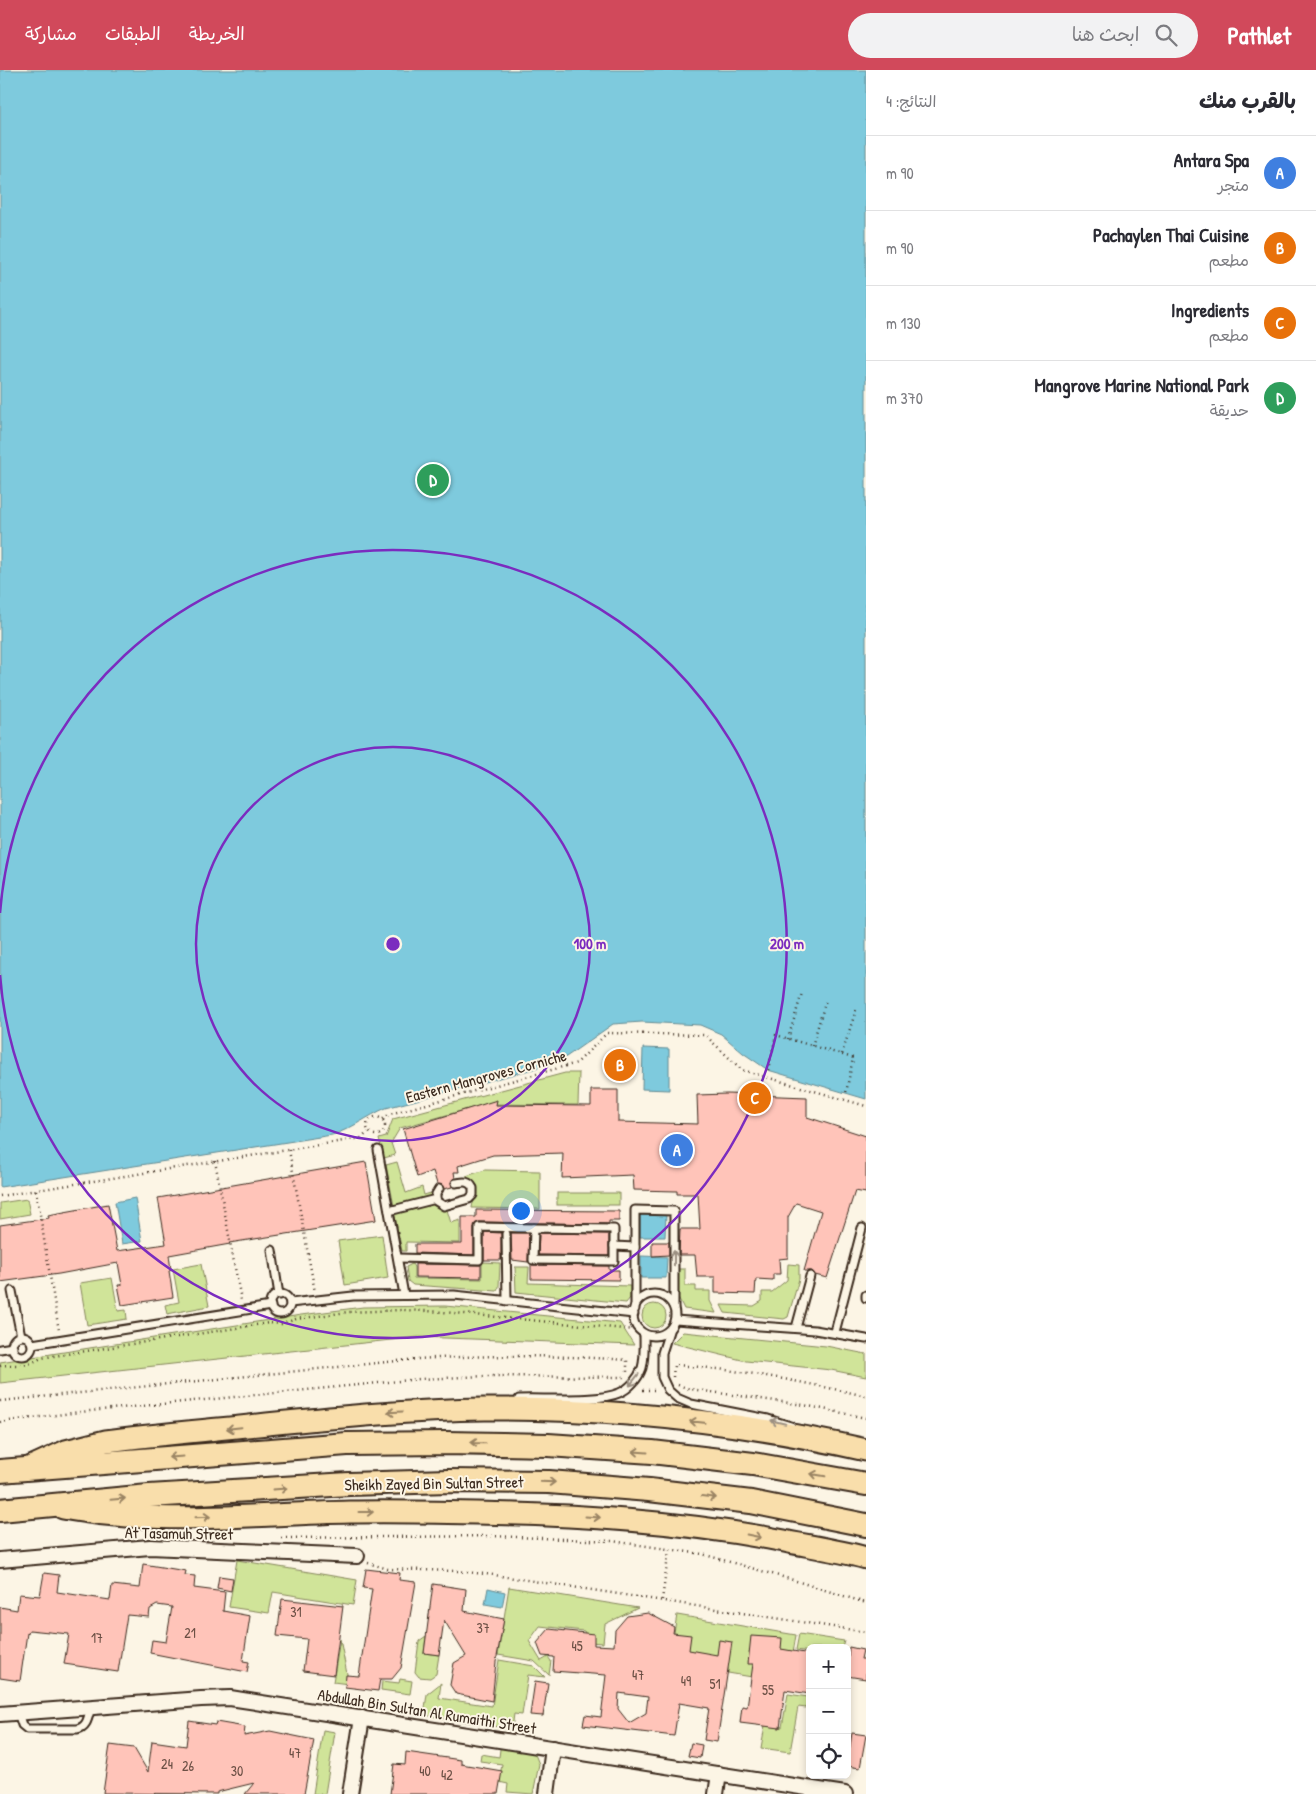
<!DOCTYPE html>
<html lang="ar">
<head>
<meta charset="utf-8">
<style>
	:root { --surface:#fff; --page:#f2f2f3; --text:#2b2b33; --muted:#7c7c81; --line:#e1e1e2; --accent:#d1495b }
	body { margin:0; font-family:"Patrick Hand","Playpen Sans Arabic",sans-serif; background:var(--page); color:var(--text); direction:rtl }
	.controls { position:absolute; right:15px; bottom:15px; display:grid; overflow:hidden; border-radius:8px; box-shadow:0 2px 8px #0003 }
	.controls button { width:45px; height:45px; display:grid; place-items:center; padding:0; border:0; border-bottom:1px solid var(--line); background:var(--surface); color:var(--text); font:25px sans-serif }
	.you { position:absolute; left:520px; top:1140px; width:18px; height:18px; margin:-12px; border:4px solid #fff; border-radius:50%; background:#1a73e8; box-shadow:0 0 0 8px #1a73e833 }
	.badge { display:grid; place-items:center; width:32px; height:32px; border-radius:50%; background:var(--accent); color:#fff; font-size:16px; font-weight:700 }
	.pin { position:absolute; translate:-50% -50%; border:2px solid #fff; box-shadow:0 1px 5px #0006 }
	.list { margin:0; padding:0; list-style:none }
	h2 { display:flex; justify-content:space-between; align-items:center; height:65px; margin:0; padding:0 20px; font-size:21px }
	h2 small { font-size:16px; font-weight:400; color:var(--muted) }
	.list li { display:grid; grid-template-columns:32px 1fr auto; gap:15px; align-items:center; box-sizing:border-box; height:75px; padding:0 20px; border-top:1px solid var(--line) }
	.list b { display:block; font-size:19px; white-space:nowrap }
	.list p { margin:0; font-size:16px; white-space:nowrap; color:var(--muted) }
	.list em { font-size:16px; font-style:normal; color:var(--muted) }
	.icon { flex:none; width:28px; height:28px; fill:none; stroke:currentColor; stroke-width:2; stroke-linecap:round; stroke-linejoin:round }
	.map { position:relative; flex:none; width:866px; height:1724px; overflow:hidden; direction:ltr }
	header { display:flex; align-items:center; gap:30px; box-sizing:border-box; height:70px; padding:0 25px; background:var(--accent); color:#fff }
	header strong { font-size:24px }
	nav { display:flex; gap:28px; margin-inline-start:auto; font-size:18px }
	.search { width:350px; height:45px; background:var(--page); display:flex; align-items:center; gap:12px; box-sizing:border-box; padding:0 18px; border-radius:28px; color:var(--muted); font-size:19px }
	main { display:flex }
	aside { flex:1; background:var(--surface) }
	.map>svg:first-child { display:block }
	.green { fill:#d0e499; stroke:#86875c }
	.water { fill:#7ecadd; stroke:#638a91 }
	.building { fill:#ffc4b9; stroke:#3b2a1e; fill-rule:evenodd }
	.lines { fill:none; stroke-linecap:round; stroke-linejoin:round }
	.service-casing { stroke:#3b2a1e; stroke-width:11 }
	.minor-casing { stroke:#3b2a1e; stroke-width:18 }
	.primary-casing { stroke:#3b2a1e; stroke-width:25 }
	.trunk-casing { stroke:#3b2a1e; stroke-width:26 }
	.path { stroke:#3b2a1e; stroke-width:2.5; stroke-dasharray:1 4; stroke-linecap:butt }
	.service { stroke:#fcf5e5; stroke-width:7 }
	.minor { stroke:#fcf5e5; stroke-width:14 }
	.primary { stroke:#f9deab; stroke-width:21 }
	.trunk { stroke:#f9deab; stroke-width:22 }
	.oneway { stroke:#9c9082 }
	.oneway2 { stroke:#9a8464 }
	.ring { fill:none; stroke:#7b2cbf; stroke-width:2.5 }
	.labels { text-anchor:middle; stroke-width:4; stroke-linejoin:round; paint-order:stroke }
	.number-label { font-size:14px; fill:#6c5045 }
	.street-label { font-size:16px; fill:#3b2a1e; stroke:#fcf5e5 }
	.centre { fill:#7b2cbf; stroke:#fcf5e5; stroke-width:2.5 }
	.ring-label { font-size:15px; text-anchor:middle; font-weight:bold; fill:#7b2cbf; stroke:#fcf5e5; stroke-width:4; stroke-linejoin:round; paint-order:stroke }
</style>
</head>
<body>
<header>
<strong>Pathlet</strong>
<div class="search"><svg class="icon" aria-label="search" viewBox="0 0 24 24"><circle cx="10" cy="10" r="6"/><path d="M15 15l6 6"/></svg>ابحث هنا</div>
<nav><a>الخريطة</a><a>الطبقات</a><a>مشاركة</a></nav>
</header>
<main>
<aside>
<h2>بالقرب منك<small>النتائج: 4</small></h2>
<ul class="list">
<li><span class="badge" style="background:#3f7fe0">A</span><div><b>Antara Spa</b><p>متجر</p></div><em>90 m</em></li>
<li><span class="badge" style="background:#e8710a">B</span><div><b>Pachaylen Thai Cuisine</b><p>مطعم</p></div><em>90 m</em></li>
<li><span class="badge" style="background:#e8710a">C</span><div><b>Ingredients</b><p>مطعم</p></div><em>130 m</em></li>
<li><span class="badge" style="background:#2e9e5b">D</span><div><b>Mangrove Marine National Park</b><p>حديقة</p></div><em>370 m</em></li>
</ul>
</aside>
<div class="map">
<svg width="866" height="1724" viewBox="0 0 866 1724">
	<rect width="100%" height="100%" fill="#fcf5e5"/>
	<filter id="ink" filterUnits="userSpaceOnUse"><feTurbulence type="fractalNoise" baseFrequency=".02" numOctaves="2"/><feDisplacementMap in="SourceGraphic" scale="10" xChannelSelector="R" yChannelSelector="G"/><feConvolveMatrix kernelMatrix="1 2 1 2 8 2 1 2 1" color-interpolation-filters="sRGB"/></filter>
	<g filter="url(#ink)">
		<!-- green -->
		<g class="green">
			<path d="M565 1003H579L578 1035 486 1034 400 1058 391 1073 395 1085 384 1088 379 1069 386 1067 393 1049Z"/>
			<path d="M397 1092 406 1123 422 1117 424 1125 434 1122 429 1127 394 1136 386 1095Z"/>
			<path d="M485 1100 540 1101V1139L472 1138C472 1132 476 1130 477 1125 478 1117 472 1111 466 1106Z"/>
			<rect x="557" y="1123" width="62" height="12"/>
			<path d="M27 1129 30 1144 0 1149V1133Z"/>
			<path d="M432 1134 447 1140 451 1153 460 1150V1173L406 1172V1181H402L394 1143Z"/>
			<path d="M382 1165 388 1208 345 1215 338 1171Z"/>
			<path d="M482 1192 500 1193 499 1217 497 1221 413 1215 408 1211 406 1197 412 1194 414 1197V1208L482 1209Z"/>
			<path d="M201 1194 209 1236 167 1244 165 1235 179 1232 173 1199Z"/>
			<path d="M788 1194 799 1195V1209L788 1247 784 1249 725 1243 721 1235 754 1236 762 1231V1222H772L787 1210Z"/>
			<path d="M515 1197H529L528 1213 630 1216V1228L626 1233 516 1222Z"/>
			<path d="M678 1199H685V1216H696V1221H710V1231L716 1243 684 1239 678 1227Z"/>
			<path d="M112 1208 118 1241 126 1240 127 1249 87 1255 80 1213Z"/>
			<circle cx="654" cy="1246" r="12"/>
			<path d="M445 1236 620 1253 634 1275 418 1267 0 1313V1292L301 1245 363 1237Z"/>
			<path d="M683 1262 826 1276 866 1284V1307L831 1300 746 1291 672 1273Z"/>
			<path d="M237 1490 357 1510 353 1535 273 1522 269 1543 229 1537Z"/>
			<path d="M509 1517 638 1538 605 1554 603 1573 589 1572 584 1561 540 1556 529 1571 541 1591 548 1587 551 1591 549 1605 534 1591 498 1585Z"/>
			<path d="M677 1545 796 1565 788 1613 728 1603V1598L707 1595 668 1598Z"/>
			<path d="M799 1564 844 1571 842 1578H810V1582L796 1580Z"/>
			<path d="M426 1566 424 1583 439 1585 436 1604 430 1608 419 1607 415 1602 419 1571Z"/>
			<path d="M340 1569 349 1614 333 1612Z"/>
			<path d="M499 1590 534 1596 545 1607 528 1605 522 1645 514 1644 512 1659 424 1645 427 1624 441 1613 439 1628 492 1636Z"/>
			<path d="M400 1609 412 1611 410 1624 381 1620 382 1611 399 1613Z"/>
			<path d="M788 1624 808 1627 806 1638 798 1637 790 1682 761 1678 765 1655 782 1657Z"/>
			<path d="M323 1660 335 1662 325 1724H313Z"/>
			<path d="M501 1672 534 1682 539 1694 533 1724 507 1722 508 1714 499 1712 502 1694 480 1691 481 1684 499 1687Z"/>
		</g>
		<!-- water -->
		<g class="water">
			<path d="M0 0H866V1029L768 1000 743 983 721 964 700 955 642 952 613 954 566 987 533 999 386 1038C367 1046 352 1059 332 1065L0 1117Z"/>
			<path d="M643 978 669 979V1020L642 1019Z"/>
			<path d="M135 1128 142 1171 122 1174 115 1132Z"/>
			<path d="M640 1145H666L665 1167H640Z"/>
			<path d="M641 1186 667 1187 666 1208H641Z"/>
			<path d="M488 1518 505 1522 502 1537 485 1534Z"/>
		</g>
		<!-- building -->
		<g class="building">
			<path d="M591 1020H618V1052L698 1054 697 1025 727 1024 807 1027V1047L866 1066V1123L855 1121 827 1208 815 1205 812 1201H804L821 1141 796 1133 788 1147V1188L779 1189 780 1204H773V1210L756 1209 755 1224 715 1223V1207H697L695 1185H679L680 1159H700L698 1124H677V1121L634 1120 633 1105 562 1108 563 1083 493 1085 458 1096 459 1102H454L455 1108 451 1112 452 1117 444 1119 442 1115 437 1114 433 1101 417 1107 403 1059 497 1030 496 1035 591 1036Z"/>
			<path d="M366 1092 376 1150 229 1173 230 1174 169 1185 171 1200 169 1201 173 1227 122 1235 118 1215H122L118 1193 59 1204 0 1212V1155L49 1148 48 1145 108 1134 117 1181 166 1174 158 1128Z"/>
			<path d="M476 1140 619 1141V1151H609V1154L479 1152 474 1157V1185L415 1183V1174H462V1147H476Z"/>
			<path d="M484 1162 501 1163V1190H484Z"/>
			<path d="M511 1163H529L528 1192 512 1190Z"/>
			<path d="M539 1163 609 1164V1186L538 1185Z"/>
			<path d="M652 1172H669V1185L652 1186Z"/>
			<path d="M415 1194 481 1195V1208L415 1207Z"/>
			<path d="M531 1195 609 1196V1200H619V1210L531 1209Z"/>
			<path d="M143 1494 186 1501 185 1505 195 1506 194 1518 225 1522 223 1541 250 1546 243 1591 249 1592 247 1602 150 1583 152 1570 166 1572 172 1537 157 1535 150 1539 149 1547 127 1545 118 1602 64 1594 69 1564 29 1560 28 1564 27 1563 20 1611 0 1608V1537L17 1540 19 1524 40 1526 44 1503 59 1505 57 1522 110 1530 112 1515 140 1518Z"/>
			<path d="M366 1499 400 1503 399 1510 416 1512 401 1598 392 1609H380L378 1621 345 1617 346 1605 359 1606 372 1519 363 1518Z"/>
			<path d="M219 1506 233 1508 231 1521 217 1518Z"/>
			<path d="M433 1514 466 1519 464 1541 504 1549 496 1592 492 1631 456 1624 450 1615 454 1593 466 1586 444 1550 439 1585 424 1583Z"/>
			<path d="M282 1529 343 1536 334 1605 303 1601 307 1569 277 1566Z"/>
			<path d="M648 1543 674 1557 673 1563 691 1565 689 1580 717 1585 719 1570 732 1572 717 1672 704 1670 709 1638 679 1633 674 1666 583 1655 585 1645 601 1647 606 1605 553 1601 554 1587 542 1586 537 1573 549 1559 594 1564V1575L614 1576 615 1560 627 1546ZM619 1623 648 1627 646 1643 629 1653 618 1639Z"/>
			<path d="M751 1566 782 1568 781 1579 810 1584V1624L785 1620 780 1658 740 1653 742 1636 747 1637 753 1594H748Z"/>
			<path d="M849 1577 863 1580 861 1589H866V1609L847 1606Z"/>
			<path d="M535 1611 548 1613 543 1646 530 1645Z"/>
			<path d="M189 1651 215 1655 216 1652 245 1657 244 1666 270 1661 314 1670 304 1724H245L254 1713 217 1722V1724L103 1723 110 1675 134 1678 148 1702 152 1671 186 1676Z"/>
			<path d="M852 1663 866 1665 860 1698 847 1696Z"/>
			<path d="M691 1673 702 1675 700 1688 688 1686Z"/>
			<path d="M406 1682 461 1690V1694L502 1701 498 1724H390L394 1694 405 1695Z"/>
		</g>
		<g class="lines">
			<defs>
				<g id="service">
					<path d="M378 1080 404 1225"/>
					<path d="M439 1119 436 1124V1131L444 1136 469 1129 473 1125V1118C469 1110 463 1112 456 1113"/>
					<path d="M389 1141 436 1129"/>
					<path d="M534 1158 614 1159V1191L533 1190Z"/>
					<path d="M506 1164 507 1231"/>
					<path d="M614 1176 635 1177"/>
					<path d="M272 1180 279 1225"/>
					<path d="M398 1188 479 1190V1157L534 1158"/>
					<path d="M12 1221 21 1266"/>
					<circle cx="654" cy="1245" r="21"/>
					<circle cx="280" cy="1234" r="10"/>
					<path d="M866 1225V1228"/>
					<path d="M290 1233 353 1226 454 1225 634 1244"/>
					<path d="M635 1239V1140L674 1141V1237"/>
					<path d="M675 1250 815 1260 866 1269"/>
					<path d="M796 1258 810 1206"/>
					<path d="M669 1261 662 1283V1307L668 1320 677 1328 691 1334 768 1349 791 1356"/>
					<path d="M835 1262 862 1158"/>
					<circle cx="22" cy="1276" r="10"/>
					<path d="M32 1274 271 1236"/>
					<path d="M0 1279 13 1277"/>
					<path d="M519 1329C543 1328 599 1332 619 1323 629 1319 638 1309 642 1298 645 1288 644 1275 644 1264"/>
					<path d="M18 1643 22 1655 27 1659H77C88 1657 88 1646 91 1637"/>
				</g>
				<g id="minor">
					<path d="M0 1490 150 1477 357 1486"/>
					<path d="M0 1644 201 1629 230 1628 845 1724"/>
					<path d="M350 1724 362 1648"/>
					<path d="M547 1724 553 1678"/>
					<path d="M716 1724 719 1704"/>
				</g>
				<g id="primary">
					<path d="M31 1397 66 1381 106 1371C159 1364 213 1360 267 1354 339 1347 412 1340 485 1339 612 1338 742 1352 866 1380"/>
					<path d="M63 1438C158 1456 254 1444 350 1442 392 1441 434 1442 476 1443 578 1445 678 1451 779 1470 808 1476 837 1480 866 1488"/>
				</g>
				<g id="trunk">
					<path d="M0 1401 347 1374 446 1373 548 1375 652 1382 753 1394 866 1414"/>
					<path d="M0 1440 149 1426 349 1414 448 1411 549 1412 649 1420 751 1432 866 1455"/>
				</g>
			</defs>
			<!-- service casing -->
			<use href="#service" class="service-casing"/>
			<!-- minor casing -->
			<use href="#minor" class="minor-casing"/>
			<!-- primary casing -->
			<use href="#primary" class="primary-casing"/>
			<!-- trunk casing -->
			<use href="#trunk" class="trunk-casing"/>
			<!-- path -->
			<g class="path">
				<path d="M788 969 802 923"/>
				<path d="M812 976 826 930"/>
				<path d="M842 984 856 940"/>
				<path d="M768 1000 776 965 853 988 846 1023"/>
				<circle cx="376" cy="1056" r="9"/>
				<path d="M383 1049 390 1044 577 993 607 963 705 965 742 1000 866 1036"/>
				<path d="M289 1080 315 1222"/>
				<path d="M215 1091 241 1230"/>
				<path d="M36 1120 59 1261"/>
				<path d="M0 1126 362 1068 368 1062"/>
				<path d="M0 1296C19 1293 22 1299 41 1288L269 1253 282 1254 296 1249 348 1242 403 1240 443 1242 636 1260"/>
				<path d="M673 1307 674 1295C739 1299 803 1312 866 1326"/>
				<path d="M678 1315 690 1319 804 1335 866 1348"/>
				<path d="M643 1320H658"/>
				<path d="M0 1331 417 1289C487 1285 557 1285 627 1290V1304"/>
				<path d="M0 1352 80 1342 420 1309 486 1306 625 1307"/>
				<path d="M281 1468 492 1466 612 1471 702 1484 793 1510 866 1533"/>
				<path d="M368 1493 388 1499 457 1501 494 1505 866 1562"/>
				<path d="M662 1530 669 1480"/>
			</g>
			<!-- service -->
			<use href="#service" class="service"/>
			<!-- minor -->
			<use href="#minor" class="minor"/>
			<!-- primary -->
			<use href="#primary" class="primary"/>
			<!-- trunk -->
			<use href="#trunk" class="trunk"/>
		</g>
		<!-- one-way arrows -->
		<defs><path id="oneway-shaft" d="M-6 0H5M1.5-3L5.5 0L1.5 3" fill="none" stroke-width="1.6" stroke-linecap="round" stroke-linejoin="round" transform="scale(1.25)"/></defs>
		<g class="oneway">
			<use href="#oneway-shaft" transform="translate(674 1188) rotate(-90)"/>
			<use href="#oneway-shaft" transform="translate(634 1310) rotate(128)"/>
			<use href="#oneway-shaft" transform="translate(778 1352) rotate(-166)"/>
		</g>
		<g class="oneway2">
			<use href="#oneway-shaft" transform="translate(395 1342) rotate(177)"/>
			<use href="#oneway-shaft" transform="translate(697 1352) rotate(-174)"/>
			<use href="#oneway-shaft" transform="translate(234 1358) rotate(174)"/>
			<use href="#oneway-shaft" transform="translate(478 1373) rotate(-179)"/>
			<use href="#oneway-shaft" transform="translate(640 1382) rotate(-176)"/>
			<use href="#oneway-shaft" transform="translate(176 1387) rotate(176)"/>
			<use href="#oneway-shaft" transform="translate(818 1405) rotate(-170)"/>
			<use href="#oneway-shaft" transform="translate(548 1412) rotate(2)"/>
			<use href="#oneway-shaft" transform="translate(280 1419) rotate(-4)"/>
			<use href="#oneway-shaft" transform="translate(709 1427) rotate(7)"/>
			<use href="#oneway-shaft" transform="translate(118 1429) rotate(-5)"/>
			<use href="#oneway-shaft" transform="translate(366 1442)"/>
			<use href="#oneway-shaft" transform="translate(203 1447) rotate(-2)"/>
			<use href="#oneway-shaft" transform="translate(593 1447) rotate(4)"/>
			<use href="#oneway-shaft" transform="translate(754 1466) rotate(11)"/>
		</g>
	</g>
	<!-- distance rings -->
	<g class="ring">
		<circle cx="393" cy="874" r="197"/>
		<path d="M0 843A394 394 0 1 1 0 905"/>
	</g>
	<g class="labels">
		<!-- number labels -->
		<g class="number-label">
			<text x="296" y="1547">31</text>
			<text x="483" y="1563">37</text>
			<text x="190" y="1568">21</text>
			<text x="97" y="1573">17</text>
			<text x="577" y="1581">45</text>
			<text x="638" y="1610">47</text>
			<text x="686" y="1616">49</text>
			<text x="715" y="1619">51</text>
			<text x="768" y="1625">55</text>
			<text x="295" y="1688">47</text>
			<text x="167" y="1699">24</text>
			<text x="188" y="1701">26</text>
			<text x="237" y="1706">30</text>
			<text x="425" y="1706">40</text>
			<text x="447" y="1710">42</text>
		</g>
		<!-- street labels -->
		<g class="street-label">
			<text transform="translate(486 1006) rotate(-15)" y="6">Eastern Mangroves Corniche</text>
			<text transform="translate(434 1413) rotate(-1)" y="6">Sheikh Zayed Bin Sultan Street</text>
			<text transform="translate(179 1463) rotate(1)" y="6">At Tasamuh Street</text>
			<text transform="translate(427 1641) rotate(9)" y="6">Abdullah Bin Sultan Al Rumaithi Street</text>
		</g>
	</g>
	<circle cx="393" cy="874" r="8" class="centre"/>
	<g class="ring-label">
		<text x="590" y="879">100 m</text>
		<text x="787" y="879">200 m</text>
	</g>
</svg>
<div class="controls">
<button>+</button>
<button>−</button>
<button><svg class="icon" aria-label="locate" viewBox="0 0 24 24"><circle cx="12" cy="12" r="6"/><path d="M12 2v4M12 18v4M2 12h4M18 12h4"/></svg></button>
</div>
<div class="you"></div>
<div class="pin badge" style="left:677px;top:1080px;background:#3f7fe0">A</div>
<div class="pin badge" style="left:620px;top:995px;background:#e8710a">B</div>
<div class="pin badge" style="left:755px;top:1028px;background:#e8710a">C</div>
<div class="pin badge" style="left:433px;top:410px;background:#2e9e5b">D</div>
</div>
</main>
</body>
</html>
